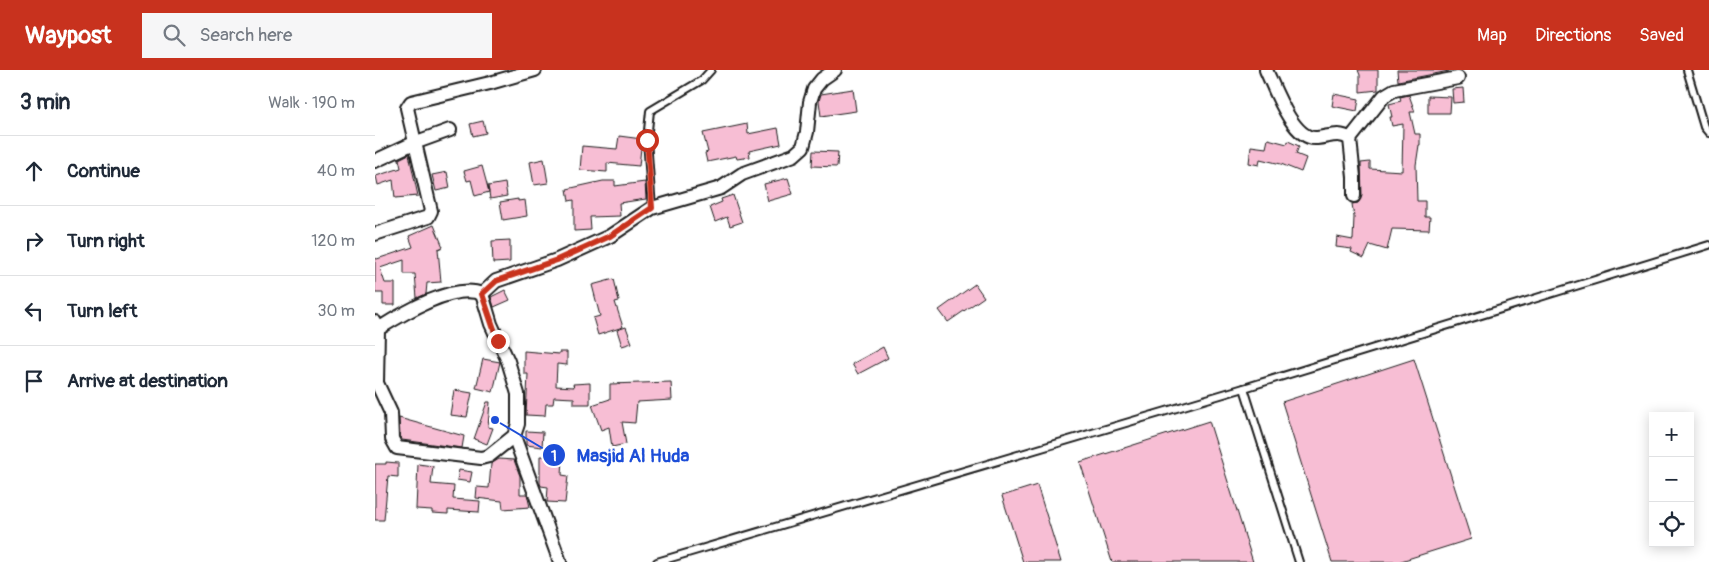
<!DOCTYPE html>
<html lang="en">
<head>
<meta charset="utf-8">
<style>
	:root { --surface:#fff; --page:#f6f6f7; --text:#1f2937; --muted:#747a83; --line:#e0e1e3; --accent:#c8321e }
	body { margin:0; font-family:Pangolin,sans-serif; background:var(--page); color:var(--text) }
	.controls { position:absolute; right:15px; bottom:15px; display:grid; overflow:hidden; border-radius:0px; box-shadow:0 2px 12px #0003 }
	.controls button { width:45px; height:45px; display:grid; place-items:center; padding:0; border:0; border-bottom:1px solid var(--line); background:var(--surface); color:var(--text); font:25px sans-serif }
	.stop { position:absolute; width:15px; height:15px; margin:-11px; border:4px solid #c8321e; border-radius:50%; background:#fff }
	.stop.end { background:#c8321e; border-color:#fff; box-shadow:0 1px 5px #0008 }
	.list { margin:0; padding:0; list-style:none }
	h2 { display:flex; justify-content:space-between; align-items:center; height:65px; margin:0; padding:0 20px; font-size:21px }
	h2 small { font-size:16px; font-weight:400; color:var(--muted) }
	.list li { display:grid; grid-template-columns:32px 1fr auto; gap:15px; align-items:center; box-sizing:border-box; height:70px; padding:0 20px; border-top:1px solid var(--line) }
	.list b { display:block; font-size:19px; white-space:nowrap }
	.list em { font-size:16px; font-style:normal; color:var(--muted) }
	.icon { flex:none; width:28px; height:28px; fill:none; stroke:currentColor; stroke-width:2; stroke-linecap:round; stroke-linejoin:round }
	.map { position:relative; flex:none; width:1334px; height:492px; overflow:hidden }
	header { display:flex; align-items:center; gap:30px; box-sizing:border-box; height:70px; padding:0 25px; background:var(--accent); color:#fff }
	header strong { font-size:24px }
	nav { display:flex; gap:28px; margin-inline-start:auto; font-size:18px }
	.search { width:350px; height:45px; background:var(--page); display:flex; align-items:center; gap:12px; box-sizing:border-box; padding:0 18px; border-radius:0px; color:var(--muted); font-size:19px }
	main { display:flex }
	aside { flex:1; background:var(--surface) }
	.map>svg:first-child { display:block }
	.building { fill:#f7bed4; stroke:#1c1c1c }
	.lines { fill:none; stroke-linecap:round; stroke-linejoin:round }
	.lane-casing { stroke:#1c1c1c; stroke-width:10 }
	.street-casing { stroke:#1c1c1c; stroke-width:16 }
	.lane { stroke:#fff; stroke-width:6 }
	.street { stroke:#fff; stroke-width:12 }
	.route { stroke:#c8321e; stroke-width:6 }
	.leader { fill:none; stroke:#1d4ed8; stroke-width:2 }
	.callout-dot { fill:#1d4ed8; stroke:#fff; stroke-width:2 }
	.mark-label { font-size:15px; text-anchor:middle; font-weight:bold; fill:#fff }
	.callout-label { font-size:19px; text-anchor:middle; font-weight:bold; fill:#1d4ed8; stroke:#fff; stroke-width:4.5; stroke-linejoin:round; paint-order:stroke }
</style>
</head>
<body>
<header>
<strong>Waypost</strong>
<div class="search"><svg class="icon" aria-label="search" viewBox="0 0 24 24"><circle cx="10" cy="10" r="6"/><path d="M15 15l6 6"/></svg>Search here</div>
<nav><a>Map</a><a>Directions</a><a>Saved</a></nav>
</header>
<main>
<aside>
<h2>3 min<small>Walk · 190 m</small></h2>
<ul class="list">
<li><svg class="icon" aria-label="ahead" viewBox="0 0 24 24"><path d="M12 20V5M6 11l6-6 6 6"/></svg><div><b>Continue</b></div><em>40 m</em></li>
<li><svg class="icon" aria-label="right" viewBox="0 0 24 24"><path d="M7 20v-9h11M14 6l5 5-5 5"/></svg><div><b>Turn right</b></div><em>120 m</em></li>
<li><svg class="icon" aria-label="left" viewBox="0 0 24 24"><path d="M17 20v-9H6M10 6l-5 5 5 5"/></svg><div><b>Turn left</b></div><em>30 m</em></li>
<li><svg class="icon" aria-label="arrive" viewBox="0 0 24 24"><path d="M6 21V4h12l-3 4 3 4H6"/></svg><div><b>Arrive at destination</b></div></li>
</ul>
</aside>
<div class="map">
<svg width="1334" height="492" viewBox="0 0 1334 492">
	<rect width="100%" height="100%" fill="#fff"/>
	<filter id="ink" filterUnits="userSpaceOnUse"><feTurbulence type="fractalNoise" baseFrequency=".02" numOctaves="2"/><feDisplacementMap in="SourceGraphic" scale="10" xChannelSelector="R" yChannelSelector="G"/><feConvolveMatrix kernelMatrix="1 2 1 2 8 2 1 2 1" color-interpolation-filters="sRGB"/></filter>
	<g filter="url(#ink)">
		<!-- building -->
		<g class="building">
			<path d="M983 0H1003V20L985 22V5Z"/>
			<path d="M1022 0H1074V1L1023 11Z"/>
			<path d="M1088 18 1089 32 1078 33 1077 19Z"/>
			<path d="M478 19 481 41 446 46 444 31 446 24Z"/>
			<path d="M959 24 984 29 982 41 957 36Z"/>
			<path d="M1034 25 1040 42H1035L1040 64H1045V75H1044L1041 95 1042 131H1050V147H1055L1054 160 1017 159 1012 180 995 175 989 188 976 182 977 179 961 177 962 167 978 170 979 147 977 134 983 133 987 126 986 93 995 92V99L1027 101 1028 54 1017 56 1015 47H1017L1014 34 1026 31 1025 27Z"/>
			<path d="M1053 26 1076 27 1075 43H1053Z"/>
			<path d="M108 51 111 63 98 66 95 54Z"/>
			<path d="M372 54 373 64 403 58 406 74 374 81 375 87 362 89 361 86 332 92 330 83 333 82 328 63Z"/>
			<path d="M244 66 267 69 264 96 232 93V102L205 100 207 76 242 79Z"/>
			<path d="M893 69 912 74 913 71 924 76 921 84 931 88 926 102 906 94 885 89 884 95 874 93 876 76 891 78Z"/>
			<path d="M438 81 463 82 462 97 437 96Z"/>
			<path d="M34 84 43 126 20 128 18 110 3 115 1 106 26 98 24 89Z"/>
			<path d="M169 89 173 113 159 115 155 92Z"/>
			<path d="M107 96 114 122 113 116 130 113 132 126 115 129 114 122 100 126 96 110 92 111 89 101Z"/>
			<path d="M72 102 75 118 61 121 57 105Z"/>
			<path d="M413 108 418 124 393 131 389 114Z"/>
			<path d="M228 111H240V116L270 112 271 129 244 133 245 146 215 147 216 160 199 161V130L194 131 192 119Z"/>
			<path d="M358 125 367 152 355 156 352 147 340 152 335 137 347 132 346 129Z"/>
			<path d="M143 129V131L150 130 152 146 128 150 125 132Z"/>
			<path d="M59 155 68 177 63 179 66 212 52 213 51 224 42 228 40 204H29V190L5 198 10 213H20V235H8V223H0V188L2 189 38 177 34 166Z"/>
			<path d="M135 170V192L118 193 117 171Z"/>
			<path d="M239 209 244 231 240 232 248 257 223 265 218 248 225 246 217 215Z"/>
			<path d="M600 214 609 227 573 252 564 240Z"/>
			<path d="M130 220 135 230 119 237 116 227Z"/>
			<path d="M251 257 257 273 247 276 242 260Z"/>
			<path d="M508 277 513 288 483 304 477 294Z"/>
			<path d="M149 281 184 284V282H192V295L182 294 181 316 199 317 198 314 215 313V334H199V328L179 327 178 334H171L170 346 151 345 153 304H149Z"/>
			<path d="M108 289 125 292 118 322 101 318Z"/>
			<path d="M1039 289 1096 469 1023 492H957L907 332Z"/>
			<path d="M296 312 297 330 262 332 260 353 247 352 251 374 237 377 234 357 226 360 217 335 235 329V314Z"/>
			<path d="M79 320 97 323 92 347 75 345Z"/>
			<path d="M112 332H115L113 357 118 358 112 374 99 369Z"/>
			<path d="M24 348 89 366 87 378 27 370 25 367Z"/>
			<path d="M834 351 878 492H737L705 392Z"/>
			<path d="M151 361 168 362 167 377 151 375Z"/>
			<path d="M165 386 188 388 187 405 193 406 190 433 172 432 173 417 166 416 165 413Z"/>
			<path d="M124 389 139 390 145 406V424H152L155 437 128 439 127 431 101 428 102 417 114 418 116 394Z"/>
			<path d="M11 392 23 393V407L13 406 9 450H0V394H11Z"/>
			<path d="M43 394 58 396 56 414 79 416 78 429 105 431 104 442 73 440V444L57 443V440L41 439Z"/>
			<path d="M84 400 97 402 95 412 82 410Z"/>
			<path d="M662 415 686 492H648L627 426Z"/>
		</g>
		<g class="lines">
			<defs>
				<g id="lane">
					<path d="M1312 0 1329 57 1334 63"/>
					<path d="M277 138 272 70 275 41 327 10 336 0"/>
					<path d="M869 318 924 492"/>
					<path d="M282 492 869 318 1334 175"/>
				</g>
				<g id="street">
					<path d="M891 0C899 17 918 71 942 68 954 67 964 61 975 69L979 107V126"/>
					<path d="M975 69 1009 26 1019 20 1083 8"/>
					<path d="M0 91 39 73 75 60"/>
					<path d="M0 164 53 147 56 141 32 38 36 32 115 13 160 0"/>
					<path d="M0 252 3 259C27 244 79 212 107 224L121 211 182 190 235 166 277 138 346 118 367 104 419 85 428 77 432 62 435 32 439 19 447 9 460 0"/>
					<path d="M3 259 2 313 16 343 17 369 22 378 106 388 114 386 139 366 143 354V324L133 291 116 254 107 224"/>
					<path d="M139 366 185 492"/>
				</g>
			</defs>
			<!-- lane casing -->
			<use href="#lane" class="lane-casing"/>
			<!-- street casing -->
			<use href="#street" class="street-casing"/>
			<!-- lane -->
			<use href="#lane" class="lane"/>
			<!-- street -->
			<use href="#street" class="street"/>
		</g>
	</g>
	<g class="lines" filter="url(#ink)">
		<!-- route -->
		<path class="route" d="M123 271 107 224 121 211 182 190 235 166 277 138 272 70"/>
	</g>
	<!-- callouts -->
	<path class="leader" d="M120 350L179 385"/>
	<g class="callout-dot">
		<circle cx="120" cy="350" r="5"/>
		<circle cx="179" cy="385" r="12"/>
	</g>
	<g class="mark-label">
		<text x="179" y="391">1</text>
	</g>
	<g class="callout-label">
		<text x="258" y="392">Masjid Al Huda</text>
	</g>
</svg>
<div class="controls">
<button>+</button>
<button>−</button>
<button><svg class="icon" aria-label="locate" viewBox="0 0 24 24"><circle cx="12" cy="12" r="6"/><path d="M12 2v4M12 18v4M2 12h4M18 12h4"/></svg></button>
</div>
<div class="stop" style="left:272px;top:70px"></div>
<div class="stop end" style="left:123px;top:271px"></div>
</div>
</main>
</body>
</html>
